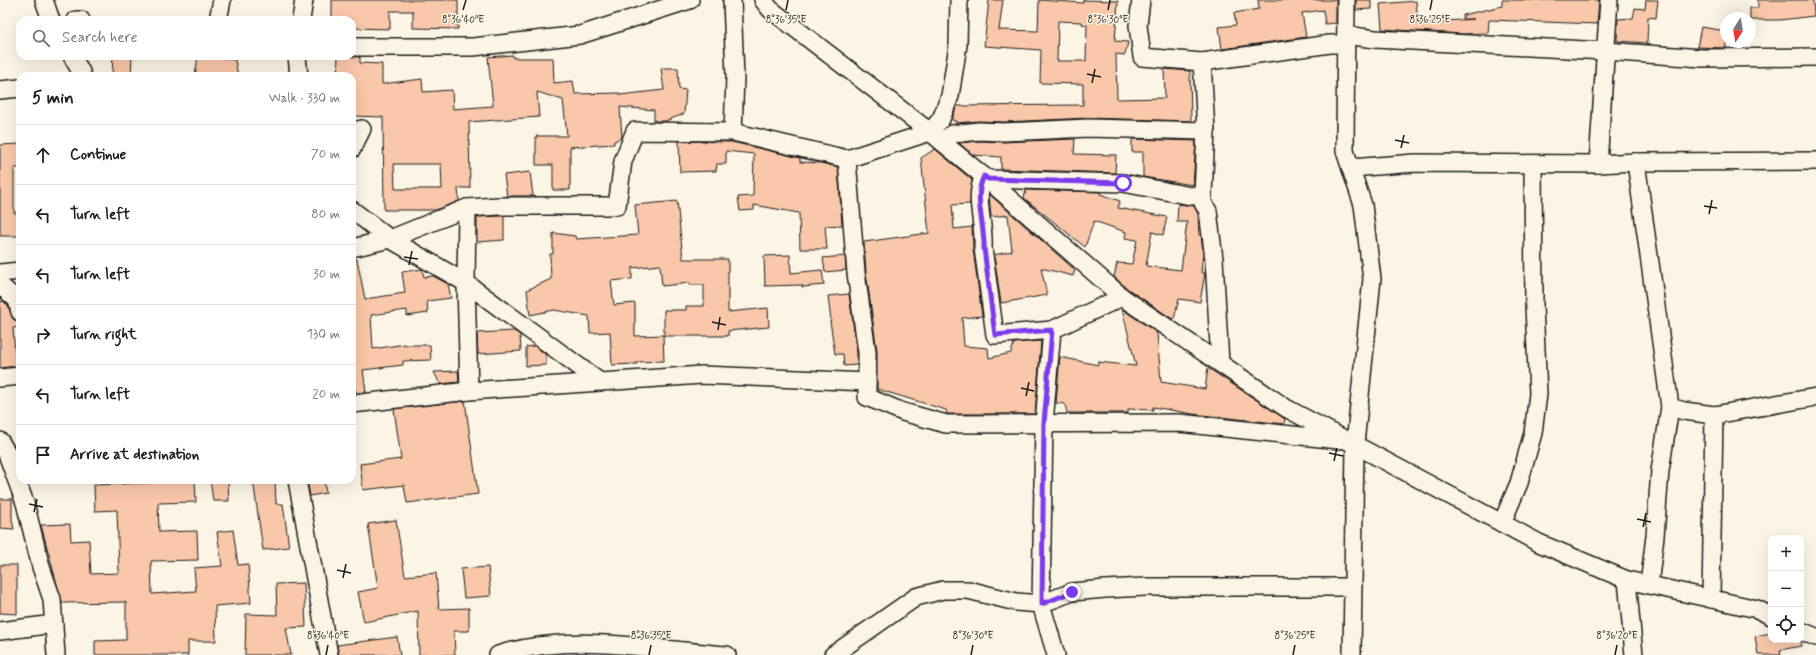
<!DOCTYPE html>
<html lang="en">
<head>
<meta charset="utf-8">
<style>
	:root { --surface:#fff; --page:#f6f6f6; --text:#222; --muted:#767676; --line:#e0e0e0 }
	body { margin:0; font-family:Mynerve,sans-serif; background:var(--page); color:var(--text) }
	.controls { position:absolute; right:12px; bottom:12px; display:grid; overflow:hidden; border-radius:8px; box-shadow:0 4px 16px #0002 }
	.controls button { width:36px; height:36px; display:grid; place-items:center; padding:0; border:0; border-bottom:1px solid var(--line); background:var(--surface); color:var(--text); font:20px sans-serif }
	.compass { position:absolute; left:1720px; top:12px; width:36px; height:36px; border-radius:50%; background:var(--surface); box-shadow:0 4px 16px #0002; rotate:192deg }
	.stop { position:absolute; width:12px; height:12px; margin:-9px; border:3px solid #7c3aed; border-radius:50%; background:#fff }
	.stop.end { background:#7c3aed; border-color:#fff; box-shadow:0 1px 4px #0008 }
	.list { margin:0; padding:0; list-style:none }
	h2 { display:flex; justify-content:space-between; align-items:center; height:52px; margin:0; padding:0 16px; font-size:17px }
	h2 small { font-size:13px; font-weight:400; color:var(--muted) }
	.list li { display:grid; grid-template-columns:26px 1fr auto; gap:12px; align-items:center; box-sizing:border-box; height:60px; padding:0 16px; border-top:1px solid var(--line) }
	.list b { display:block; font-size:15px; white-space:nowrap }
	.list em { font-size:13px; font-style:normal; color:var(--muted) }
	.icon { flex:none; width:22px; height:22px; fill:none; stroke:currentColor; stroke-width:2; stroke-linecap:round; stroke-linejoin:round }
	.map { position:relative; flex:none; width:1816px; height:655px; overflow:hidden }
	.search { position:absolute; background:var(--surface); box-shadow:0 4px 16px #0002; left:16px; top:16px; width:340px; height:44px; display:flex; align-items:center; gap:10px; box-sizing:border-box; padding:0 14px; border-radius:12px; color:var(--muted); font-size:15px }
	.panel { position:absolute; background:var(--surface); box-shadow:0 4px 16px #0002; left:16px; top:72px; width:340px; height:412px; border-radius:12px }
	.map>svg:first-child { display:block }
	.building { fill:#f9c7a9; stroke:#1c1c1c; fill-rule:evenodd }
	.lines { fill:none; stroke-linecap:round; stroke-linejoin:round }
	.minor-casing { stroke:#1c1c1c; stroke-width:20 }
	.minor { stroke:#fcf5e5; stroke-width:17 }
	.route { stroke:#7c3aed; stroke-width:5 }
	.ticks { fill:none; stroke:#1c1c1c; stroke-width:1.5 }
	.ticks-label { font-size:10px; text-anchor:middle; fill:#1c1c1c; stroke:#fcf5e5; stroke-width:3; stroke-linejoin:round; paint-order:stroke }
</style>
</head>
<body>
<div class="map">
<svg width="1816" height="655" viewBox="0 0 1816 655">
	<rect width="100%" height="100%" fill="#fcf5e5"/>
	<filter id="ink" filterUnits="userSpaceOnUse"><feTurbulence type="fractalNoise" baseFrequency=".025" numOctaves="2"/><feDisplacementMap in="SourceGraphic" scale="8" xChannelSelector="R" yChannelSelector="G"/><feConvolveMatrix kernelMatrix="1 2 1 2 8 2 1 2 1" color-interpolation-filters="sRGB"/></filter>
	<g filter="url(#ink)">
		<!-- building -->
		<g class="building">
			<path d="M332 0H458V29L413 28V11H390V29L352 28V20H332Z"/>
			<path d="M989 0H1003L999 30 1038 31 1039 0 1083 3V0L1118 1 1115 41 1128 42 1125 55 1116 54 1117 99 1165 98 1164 69 1190 71 1191 121 1088 118 1004 122 978 121 956 123V121H953V116L957 106 1083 105V84L1040 83 1041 50 984 46ZM1058 21 1082 22V24L1087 25 1086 61H1057Z"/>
			<path d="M1258 0H1336V23L1325 24 1323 10 1302 13 1306 37 1222 49 1219 27 1236 25 1234 13 1259 9Z"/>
			<path d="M1356 0H1371V9L1356 10Z"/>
			<path d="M1502 0H1599L1597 24 1489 20 1488 33 1463 34 1382 29 1380 4 1416 1 1418 23 1474 19H1463V15L1502 6Z"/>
			<path d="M1646 0H1658L1656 18 1648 17 1647 43 1617 41 1618 19 1633 18 1635 8 1645 9Z"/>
			<path d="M1758 0H1813L1814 16 1780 20H1750V8H1758Z"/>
			<path d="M1701 27 1726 31V48L1697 47Z"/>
			<path d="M513 55V58H553L554 83 573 81 575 94 620 93V95L664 90 661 68H678L679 89 686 90 684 114 665 121H654V110L620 107 622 138 614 141V144L570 147V190H553V165H536V136H567L563 100 537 92 539 117 469 122 470 188H458L459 201 436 210H384L383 117 352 116V76H337L338 56 360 57V63L382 64V84L422 79 423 92 452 90 453 109 493 106 488 57ZM394 164H441L442 189H395Z"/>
			<path d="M113 56H132L131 76H112Z"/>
			<path d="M198 56H216V57L235 60 238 76H195Z"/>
			<path d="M1075 139 1074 154 1116 155 1115 173 1001 169V157L973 155 959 143 979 141 1004 142Z"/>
			<path d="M1132 139 1196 141 1193 185 1143 177V152H1132Z"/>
			<path d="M679 141 732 142 800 158V162L821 163 838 167 842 225 825 226 827 249H800L799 213 754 205V210L740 211 738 197 753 196 754 154 726 151V164H717L716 171 680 172Z"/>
			<path d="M20 144V168H14V213H20V236H0V145Z"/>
			<path d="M935 149 972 180 970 204 952 205 954 229 972 227 973 249 982 316 962 318 964 346 988 348 989 358 1011 353 1014 343 1041 341 1035 414H947L946 410 877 389V351L866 272 864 242 929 233 921 158Z"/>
			<path d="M530 172 533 196H507L504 175Z"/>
			<path d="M1026 190 1101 192 1100 194 1120 201 1118 208 1167 217 1163 235 1152 232 1146 266 1181 270 1187 222H1177L1178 204 1194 206 1198 214 1199 235H1201L1203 252 1201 273H1205L1200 302 1179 299 1174 319 1171 318 1128 289 1114 277 1117 263 1132 264 1137 240 1125 238 1126 232 1094 221 1085 247 1024 198Z"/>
			<path d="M989 194 1075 270 1073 276 1041 268 1047 295 1001 303 994 255 1012 251 1008 215 991 217Z"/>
			<path d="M677 201 683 259H728V312L768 308 769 327 728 331V336H664V310H686V306H704V285H690V283L662 286 660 265 632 268V279L611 281 614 305 635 303V336L663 335 664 361 637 362V364L612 365 610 332 590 333 589 316 554 310 530 315 527 290 551 279 550 254H553V233L575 236 576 239 638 235 635 205Z"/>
			<path d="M504 216V240L477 242V217Z"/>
			<path d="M790 255 791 273 822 270 824 285 802 287V285L765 286 764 256Z"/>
			<path d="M845 256 846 270 825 272 823 258Z"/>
			<path d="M357 259 365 299 405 293 402 272 422 269 424 277 433 276 448 284 451 298 427 301 428 313 407 316V310L371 315 373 349 405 344V345H430L431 360 403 361V365L363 370 366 392 357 393 352 383V260Z"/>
			<path d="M849 294 857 353V365L844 366 843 354H835L830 321H831L828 296Z"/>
			<path d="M3 301 8 305 13 319 18 322 19 327 13 328 16 366 0 368V302Z"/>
			<path d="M1122 309 1157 333 1161 382 1205 389 1208 368 1285 419 1284 424 1193 414 1153 407V410L1128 409V413H1067L1065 404 1056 403 1060 357 1098 365V362L1136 366Z"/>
			<path d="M514 331 520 335 521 351 478 354 477 333Z"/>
			<path d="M535 346 546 355V365L526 366V347Z"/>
			<path d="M458 371 459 382 440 384 434 372Z"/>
			<path d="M465 401 478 494 407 503 404 485 363 490 360 464 401 459 394 409Z"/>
			<path d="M171 480H195L196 502 158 503 159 532 197 531 198 560 151 561 152 594 196 591 194 568 222 566 217 532 233 530 238 565 248 564 251 603 215 606 216 641H188V655H95V641L126 640V602L62 603 41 525 70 524 71 541 89 540 91 574 119 573 117 510 95 511 94 485 171 482Z"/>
			<path d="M210 480H228L229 501H213Z"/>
			<path d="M253 480H275L276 504H283L289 547 263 550Z"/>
			<path d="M307 480H324L326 493 310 496Z"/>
			<path d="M0 499H12V520L14 529 0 528Z"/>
			<path d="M396 520 405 576 436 573 439 609 469 608V631H454L455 655H419L418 611 364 622 358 592 378 588 368 524Z"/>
			<path d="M0 565H17V614L0 613Z"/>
			<path d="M488 567 491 596 464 598 461 569Z"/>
			<path d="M304 583 306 627 286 628 291 655H245L246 614 277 615 276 584Z"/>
			<path d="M1771 633V640H1797L1800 641 1801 646 1780 650 1781 655H1758L1755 636Z"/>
			<path d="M397 637 400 655H339L337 645Z"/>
		</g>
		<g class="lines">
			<defs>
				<g id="minor">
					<path d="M44 0 51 20"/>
					<path d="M732 0 735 77 733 132"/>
					<path d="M763 0 770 9 930 132 987 179 1122 297 1286 408 1539 543 1627 580 1757 609 1771 616"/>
					<path d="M1346 0 1345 151 1363 205 1372 279 1355 444 1352 655"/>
					<path d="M76 20H81"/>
					<path d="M218 20 222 0"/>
					<path d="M301 20 304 0"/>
					<path d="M1346 35 1375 39 1605 51 1702 58 1816 57"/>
					<path d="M352 47H473L580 35 690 0"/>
					<path d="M72 56 81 72 82 76"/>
					<path d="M297 56 299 76"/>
					<path d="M1202 62 1330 44H1346"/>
					<path d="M0 90 20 88"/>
					<path d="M352 131 362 129 352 149"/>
					<path d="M942 142 952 134 979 131 1004 132 1088 128 1206 131 1202 62 1142 57 1138 25 1141 0"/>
					<path d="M1636 162 1670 407 1684 411 1714 415 1816 397"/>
					<path d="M1598 164 1609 0"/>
					<path d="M1351 168 1415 163 1598 164 1636 162 1816 161"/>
					<path d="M984 176C973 197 985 224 983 248L995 335 1052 330"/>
					<path d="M987 179 1123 183 1191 196 1203 194V203L1208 211 1214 259 1220 363"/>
					<path d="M1203 194 1206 131"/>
					<path d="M352 210 390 239 466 283 600 382"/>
					<path d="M352 248 390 239 467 208"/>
					<path d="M0 273 20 271"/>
					<path d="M0 285 17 300 20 312"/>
					<path d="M0 378 20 376"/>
					<path d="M867 382V352L856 273 847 159 930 132 941 119 950 96 958 45 959 0"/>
					<path d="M469 391 466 283 467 208 498 206H617L623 161 635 131 733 132 847 159"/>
					<path d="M352 404 469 391 702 375 867 382V397L903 412 946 424 1179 423 1339 440"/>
					<path d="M0 441 6 451 25 503 41 567 52 599 56 655"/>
					<path d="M297 480 329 655"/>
					<path d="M1502 523 1519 483 1533 433 1538 394 1534 306 1533 164"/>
					<path d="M1627 580 1634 655"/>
					<path d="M1649 585 1655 536 1660 471 1670 407"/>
					<path d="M1711 599 1714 415"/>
					<path d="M0 631 54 624"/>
					<path d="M1801 631 1816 637"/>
					<path d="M498 655C572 631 652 650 727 655"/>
					<path d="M833 655 916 597 943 590H968L1016 602 1041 604 1072 592 1105 589 1146 587H1352"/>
					<path d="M1056 655 1041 604 1044 423 1052 330 1122 297"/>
				</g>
			</defs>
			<!-- minor casing -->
			<use href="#minor" class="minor-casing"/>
			<!-- minor -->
			<use href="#minor" class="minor"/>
		</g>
	</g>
	<g class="lines" filter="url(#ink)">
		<!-- route -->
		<path class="route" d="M1072 592 1042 604 1044 423 1052 330 995 335 984 248C985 224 973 197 984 176L988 179 1123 183"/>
	</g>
	<!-- ticks -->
	<path class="ticks" d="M463 10 466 0M786 10 788 0M1108 10 1110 0M1430 10 1432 0M1087 74 1101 77M1092 83 1095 69M1395 140 1409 143M1401 148 1404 135M1704 206 1717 208M1709 214 1712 200M404 257 418 259M409 265 412 251M712 322 726 325M718 330 720 317M1021 388 1034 391M1026 396 1029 382M1329 453 1343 456M1334 461 1337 448M29 504 43 507M34 512 37 499M1637 519 1651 522M1643 527 1646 513M337 570 351 573M343 578 346 564M326 655 328 645M649 655 651 645M971 655 973 645M1293 655 1295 645M1615 655 1617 645"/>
	<g class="ticks-label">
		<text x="463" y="23">8°36'40"E</text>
		<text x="786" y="23">8°36'35"E</text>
		<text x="1108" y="23">8°36'30"E</text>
		<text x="1430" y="23">8°36'25"E</text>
		<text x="328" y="639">8°36'40"E</text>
		<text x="651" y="639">8°36'35"E</text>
		<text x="973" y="639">8°36'30"E</text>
		<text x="1295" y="639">8°36'25"E</text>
		<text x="1617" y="639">8°36'20"E</text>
	</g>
</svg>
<div class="controls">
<button>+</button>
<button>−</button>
<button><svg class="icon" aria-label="locate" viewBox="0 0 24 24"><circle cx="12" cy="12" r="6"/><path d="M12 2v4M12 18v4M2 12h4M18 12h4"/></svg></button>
</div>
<svg class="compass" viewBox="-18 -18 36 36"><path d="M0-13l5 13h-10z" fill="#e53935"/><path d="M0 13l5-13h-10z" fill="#767676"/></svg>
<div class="stop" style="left:1123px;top:183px"></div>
<div class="stop end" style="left:1072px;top:592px"></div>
<div class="search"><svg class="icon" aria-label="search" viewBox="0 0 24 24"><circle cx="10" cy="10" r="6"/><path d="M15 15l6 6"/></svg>Search here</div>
<section class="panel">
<h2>5 min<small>Walk · 330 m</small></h2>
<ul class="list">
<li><svg class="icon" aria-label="ahead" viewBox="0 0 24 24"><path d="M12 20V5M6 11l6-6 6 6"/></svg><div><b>Continue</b></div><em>70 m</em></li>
<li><svg class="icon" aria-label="left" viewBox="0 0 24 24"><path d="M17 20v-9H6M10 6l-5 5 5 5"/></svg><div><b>Turn left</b></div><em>80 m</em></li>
<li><svg class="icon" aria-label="left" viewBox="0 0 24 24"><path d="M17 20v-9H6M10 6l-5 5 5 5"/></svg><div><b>Turn left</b></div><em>30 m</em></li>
<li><svg class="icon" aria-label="right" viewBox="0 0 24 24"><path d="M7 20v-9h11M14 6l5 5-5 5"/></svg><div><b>Turn right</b></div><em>130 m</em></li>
<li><svg class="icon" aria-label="left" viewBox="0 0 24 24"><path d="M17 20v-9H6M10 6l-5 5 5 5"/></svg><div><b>Turn left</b></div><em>20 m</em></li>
<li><svg class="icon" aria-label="arrive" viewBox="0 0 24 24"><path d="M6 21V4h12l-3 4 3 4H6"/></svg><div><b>Arrive at destination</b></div></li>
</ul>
</section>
</div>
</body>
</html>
